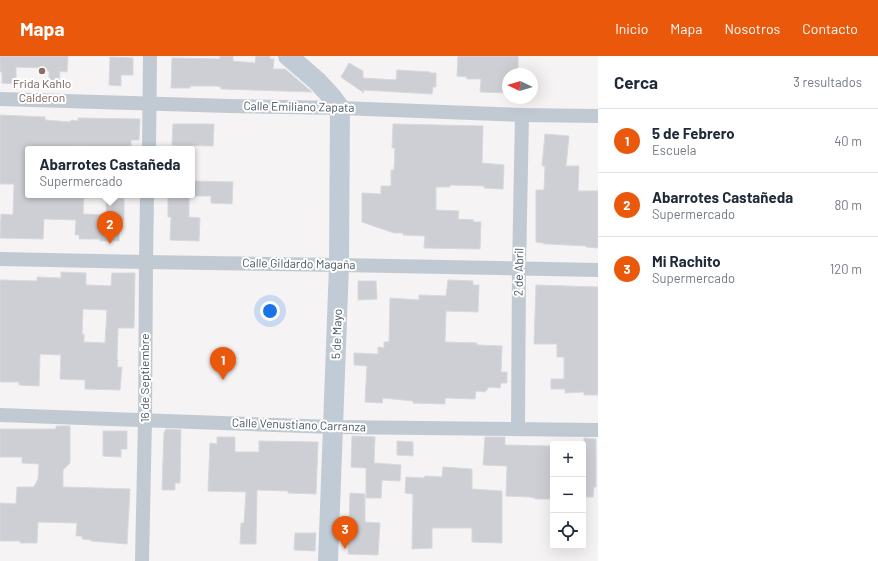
<!DOCTYPE html>
<html lang="es">
<head>
<meta charset="utf-8">
<style>
	:root { --surface:#fff; --page:#f2f2f3; --text:#1f2937; --muted:#747a83; --line:#e0e1e3; --accent:#ea580c }
	body { margin:0; font-family:Barlow,sans-serif; background:var(--page); color:var(--text) }
	.controls { position:absolute; right:12px; bottom:12px; display:grid; overflow:hidden; border-radius:4px; box-shadow:0 4px 16px #0002 }
	.controls button { width:36px; height:36px; display:grid; place-items:center; padding:0; border:0; border-bottom:1px solid var(--line); background:var(--surface); color:var(--text); font:20px sans-serif }
	.compass { position:absolute; left:502px; top:12px; width:36px; height:36px; border-radius:50%; background:var(--surface); box-shadow:0 4px 16px #0002; rotate:274deg }
	.you { position:absolute; left:270px; top:255px; width:14px; height:14px; margin:-10px; border:3px solid #fff; border-radius:50%; background:#1a73e8; box-shadow:0 0 0 6px #1a73e833 }
	.badge { display:grid; place-items:center; width:26px; height:26px; border-radius:50%; background:var(--accent); color:#fff; font-size:13px; font-weight:700 }
	.pin { position:absolute; translate:-50% -33px; filter:drop-shadow(0 1px 2px #0008) }
	.pin::after { content:''; position:absolute; top:21px; width:14px; height:12px; background:inherit; clip-path:polygon(0 0,100% 0,50% 100%) }
	.popup { position:absolute; left:25px; top:90px; width:170px; height:52px; box-sizing:border-box; display:grid; place-content:center; border-radius:4px; background:var(--surface); filter:drop-shadow(0 1px 3px #0005); font-size:13px; white-space:nowrap; color:var(--muted) }
	.popup b { font-size:15px; color:var(--text) }
	.popup::after { content:''; position:absolute; left:50%; top:100%; margin-left:-8px; border:8px solid transparent; border-top-color:var(--surface) }
	.list { margin:0; padding:0; list-style:none }
	h2 { display:flex; justify-content:space-between; align-items:center; height:52px; margin:0; padding:0 16px; font-size:17px }
	h2 small { font-size:13px; font-weight:400; color:var(--muted) }
	.list li { display:grid; grid-template-columns:26px 1fr auto; gap:12px; align-items:center; box-sizing:border-box; height:64px; padding:0 16px; border-top:1px solid var(--line) }
	.list b { display:block; font-size:15px; white-space:nowrap }
	.list p { margin:0; font-size:13px; white-space:nowrap; color:var(--muted) }
	.list em { font-size:13px; font-style:normal; color:var(--muted) }
	.icon { flex:none; width:22px; height:22px; fill:none; stroke:currentColor; stroke-width:2; stroke-linecap:round; stroke-linejoin:round }
	.map { position:relative; flex:none; width:598px; height:505px; overflow:hidden }
	header { display:flex; align-items:center; gap:24px; box-sizing:border-box; height:56px; padding:0 20px; background:var(--accent); color:#fff }
	header strong { font-size:19px }
	nav { display:flex; gap:22px; margin-inline-start:auto; font-size:14px }
	main { display:flex }
	aside { flex:1; background:var(--surface) }
	.map>svg:first-child { display:block }
	.building { fill:#cdcfd5; stroke:#d7d9de; fill-rule:evenodd }
	.lines { fill:none; stroke-linecap:round; stroke-linejoin:round }
	.street { stroke:#c1cad2; stroke-width:14 }
	.secondary { stroke:#c1cbd6; stroke-width:20 }
	.education-dot { fill:#8d6e63; stroke:#fff; stroke-width:1.5 }
	.labels { text-anchor:middle; stroke-width:4; stroke-linejoin:round; paint-order:stroke }
	.education-label { font-size:12px; fill:#785e54; stroke:#fff }
	.street-label { font-size:12px; fill:#4a5661; stroke:#fff }
</style>
</head>
<body>
<header>
<strong>Mapa</strong>
<nav><a>Inicio</a><a>Mapa</a><a>Nosotros</a><a>Contacto</a></nav>
</header>
<main>
<div class="map">
<svg width="598" height="505" viewBox="0 0 598 505">
	<rect width="100%" height="100%" fill="#f5f3f3"/>
	<!-- building -->
	<g class="building">
		<path d="M0 0H68L67 16 60 15 59 28H49V15H47V12L16 11V28L2 27V16H0Z"/>
		<path d="M220 0H233V5L255 7 256 0H270V3H274L273 13H285L312 36 221 33V31L216 30H190V32H171L172 2 220 3Z"/>
		<path d="M458 0H518V18H508V37L480 36 481 23H467V21L457 20Z"/>
		<path d="M110 1 133 2V19H121V30L109 29Z"/>
		<path d="M349 7 363 15V22L396 24 397 14 430 16V17H436V31H433L432 38 363 34 364 37 341 21Z"/>
		<path d="M0 59 45 61V64L70 66 71 64 78 65V62L140 63 139 84H131V93H112V91L76 90 75 93H28V139H84L83 158 107 159 106 147H109V139H124V164L119 165V185H100V183H79V179H75L76 164 44 163 43 183 0 182 1 158 13 159 14 128H0Z"/>
		<path d="M173 68H214L213 90 172 89Z"/>
		<path d="M393 68 483 70 482 107 504 109 503 133 484 132V130L450 129V131H436V154L459 155 458 163 474 164 473 166H481L480 193 424 192 425 180 403 179V177H394L362 166V137L381 138V130H391V114H394L395 92H392Z"/>
		<path d="M545 78 569 80 566 110H579L578 135H598V192L586 191V190L548 188H545L543 187 536 186V134H544L545 110H542Z"/>
		<path d="M192 125 233 126 232 148 211 147V140H192Z"/>
		<path d="M168 139H189V161L200 162 199 185 170 184 171 161H168Z"/>
		<path d="M61 216 86 217V229L111 230 112 217H135L134 272H118L117 304H118L117 311H122L120 334 85 333V324L60 323 61 299 40 298 39 330 19 329V326H0V224L37 225V221L61 222ZM83 253 107 254 105 287 84 286V278H82Z"/>
		<path d="M448 224 473 225V229H479L478 256 446 255 445 286 477 287V289L502 290 501 316H507V327H501L500 332 489 331 485 336 476 335 475 343 445 342V348L413 347V345L383 342 382 347 365 346 367 310 354 309V297L378 298V291L384 292V286H389L390 242 419 244V239L446 240Z"/>
		<path d="M358 225H376L377 243 358 244Z"/>
		<path d="M536 229 598 231V339H584V336L565 337V333H551V323H564V301H557V288H534Z"/>
		<path d="M56 370H70V407L63 414V431L130 433 127 488 91 485V484L82 483V480H76L77 467 38 466 37 487H20V485H0V447L16 448 17 431H34L38 423 39 408 22 407V401H0V373H56Z"/>
		<path d="M166 373 181 374 180 427H175V434H162L164 376Z"/>
		<path d="M103 375H127V393H121V401L103 400Z"/>
		<path d="M352 380 375 381 374 407 401 409 400 425 382 424 381 442H366V412L351 411Z"/>
		<path d="M217 381H235V396H259V385L318 386 316 438 288 437V435L257 434 256 488H240L241 467H244L246 436 208 435 210 387 217 388Z"/>
		<path d="M485 381H505V389L552 390 553 443H535V442L530 441 506 440 507 410 483 409Z"/>
		<path d="M584 382 596 383V431H594L593 441H583Z"/>
		<path d="M397 385 413 386V400L397 399Z"/>
		<path d="M443 411 472 413V433L502 435V487L472 486V472H432V492L412 493 413 438 405 437 406 421 424 422 425 420 442 421Z"/>
		<path d="M350 437 365 438V466L380 467 378 499 348 498Z"/>
		<path d="M295 477H316L315 495 294 494Z"/>
	</g>
	<g class="lines">
		<!-- street -->
		<g class="street">
			<path d="M0 43 229 50 340 52 522 59 598 60"/>
			<path d="M149 93 150 0"/>
			<path d="M0 203 146 206 339 209 598 214"/>
			<path d="M0 359 333 371 598 374"/>
			<path d="M518 372 519 213 522 59"/>
			<path d="M142 505 145 364 146 206 147 139"/>
		</g>
		<!-- secondary -->
		<path class="secondary" d="M288 0 317 25 331 40 340 52 339 209 328 505"/>
	</g>
	<!-- markers -->
	<circle class="education-dot" cx="42" cy="15" r="4"/>
	<g class="labels">
		<!-- education labels -->
		<g class="education-label">
			<text x="42" y="32">Frida Kahlo<tspan x="42" dy="14">Calderon</tspan></text>
		</g>
		<!-- street labels -->
		<g class="street-label">
			<text transform="translate(299 51) rotate(1)" y="4">Calle Emiliano Zapata</text>
			<text transform="translate(299 208) rotate(1)" y="4">Calle Gildardo Magaña</text>
			<text transform="translate(519 216) rotate(-89)" y="4">2 de Abril</text>
			<text transform="translate(337 278) rotate(-88)" y="4">5 de Mayo</text>
			<text transform="translate(145 322) rotate(-90)" y="4">16 de Septiembre</text>
			<text transform="translate(299 369) rotate(2)" y="4">Calle Venustiano Carranza</text>
		</g>
	</g>
</svg>
<div class="controls">
<button>+</button>
<button>−</button>
<button><svg class="icon" aria-label="locate" viewBox="0 0 24 24"><circle cx="12" cy="12" r="6"/><path d="M12 2v4M12 18v4M2 12h4M18 12h4"/></svg></button>
</div>
<svg class="compass" viewBox="-18 -18 36 36"><path d="M0-13l5 13h-10z" fill="#e53935"/><path d="M0 13l5-13h-10z" fill="#747a83"/></svg>
<div class="you"></div>
<div class="pin badge" style="left:223px;top:324px">1</div>
<div class="pin badge" style="left:110px;top:188px">2</div>
<div class="popup"><b>Abarrotes Castañeda</b>Supermercado</div>
<div class="pin badge" style="left:345px;top:493px">3</div>
</div>
<aside>
<h2>Cerca<small>3 resultados</small></h2>
<ul class="list">
<li><span class="badge">1</span><div><b>5 de Febrero</b><p>Escuela</p></div><em>40 m</em></li>
<li><span class="badge">2</span><div><b>Abarrotes Castañeda</b><p>Supermercado</p></div><em>80 m</em></li>
<li><span class="badge">3</span><div><b>Mi Rachito</b><p>Supermercado</p></div><em>120 m</em></li>
</ul>
</aside>
</main>
</body>
</html>
